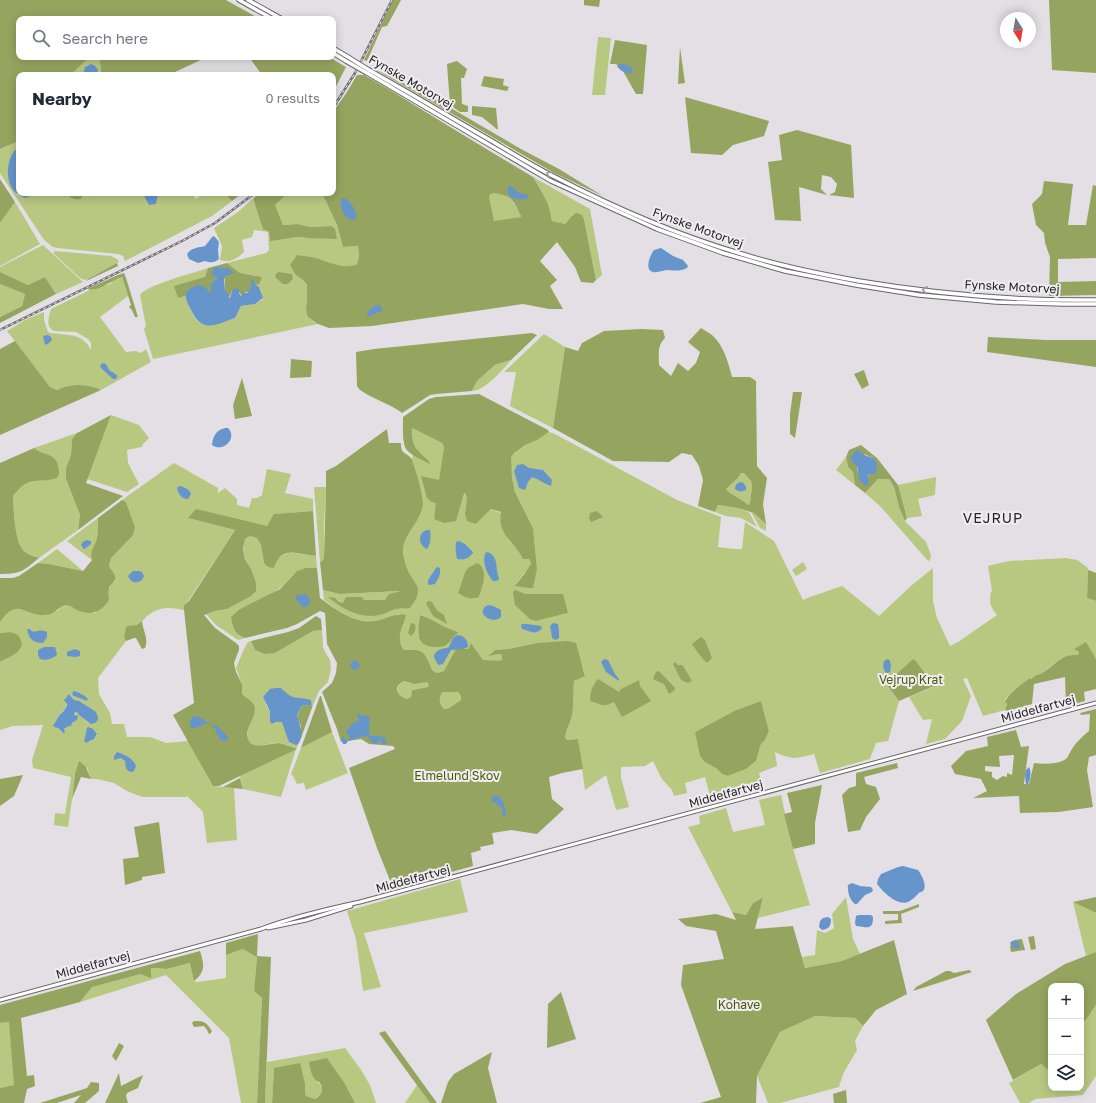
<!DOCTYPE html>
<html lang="en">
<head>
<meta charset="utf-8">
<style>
	:root { --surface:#fff; --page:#f6f6f7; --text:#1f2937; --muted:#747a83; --line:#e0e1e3 }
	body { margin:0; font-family:"Golos Text",sans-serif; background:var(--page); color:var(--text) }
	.controls { position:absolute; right:12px; bottom:12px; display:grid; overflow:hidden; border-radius:8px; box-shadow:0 2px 10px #0003 }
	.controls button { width:36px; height:36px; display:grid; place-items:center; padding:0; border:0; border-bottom:1px solid var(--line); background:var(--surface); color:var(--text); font:20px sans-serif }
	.compass { position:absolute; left:1000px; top:12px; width:36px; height:36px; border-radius:50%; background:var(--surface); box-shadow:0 2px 10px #0003; rotate:169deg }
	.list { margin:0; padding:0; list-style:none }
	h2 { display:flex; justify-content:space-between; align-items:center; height:52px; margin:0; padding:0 16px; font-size:17px }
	h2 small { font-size:13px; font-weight:400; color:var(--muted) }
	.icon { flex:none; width:22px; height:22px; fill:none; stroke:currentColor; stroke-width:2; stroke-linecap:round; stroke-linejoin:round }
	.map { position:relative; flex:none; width:1096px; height:1103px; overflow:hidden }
	.search { position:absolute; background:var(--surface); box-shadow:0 2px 10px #0003; left:16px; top:16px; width:320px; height:44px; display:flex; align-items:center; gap:10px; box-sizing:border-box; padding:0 14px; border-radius:8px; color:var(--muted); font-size:15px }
	.panel { position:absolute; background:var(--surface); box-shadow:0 2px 10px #0003; left:16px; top:72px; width:320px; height:124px; border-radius:8px }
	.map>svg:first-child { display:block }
	.green { fill:#b8c881; fill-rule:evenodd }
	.forest { fill:#95a55f; fill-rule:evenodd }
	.water { fill:#6695cb }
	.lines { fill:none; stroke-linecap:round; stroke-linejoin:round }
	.major-casing { stroke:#69666a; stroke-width:5 }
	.highway-casing { stroke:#69666a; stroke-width:5.5 }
	.major { stroke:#fff; stroke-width:3 }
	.highway { stroke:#fff; stroke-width:3.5 }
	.rail-casing { stroke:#757376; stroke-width:2.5 }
	.rail { stroke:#f0ecf1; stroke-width:1; stroke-dasharray:3; stroke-linecap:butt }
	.highway-bridge-casing { stroke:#69666a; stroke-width:5.5; stroke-linecap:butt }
	.highway-bridge { stroke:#fff; stroke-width:3.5 }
	.oneway { stroke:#9c9c9d }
	.labels { text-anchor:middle; stroke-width:4; stroke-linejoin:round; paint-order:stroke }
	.street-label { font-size:12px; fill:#242325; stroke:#f0ecf1 }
	.park-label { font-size:12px; fill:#4b5803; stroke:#f0ecf1 }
	.quarter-label { font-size:14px; letter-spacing:1px; fill:#242325; stroke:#f0ecf1 }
</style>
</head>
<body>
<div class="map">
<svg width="1096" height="1103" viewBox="0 0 1096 1103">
	<rect width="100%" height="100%" fill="#e3dfe4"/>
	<!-- green -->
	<g class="green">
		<path d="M598 37 611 38 605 95H592Z"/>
		<path d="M91 57H99L101 69 100 75H97C99 65 93 62 85 67L83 75H71L83 63Z"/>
		<path d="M19 141V147L16 149 11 158 17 195 30 196 31 193H69L68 195 81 199 84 193H192L196 199 203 193H224L232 201 212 216 125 261 123 256 118 254 58 248 53 247 44 240 0 173V149Z"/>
		<path d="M533 177 590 209 602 275 596 280 584 218 573 214 569 221 565 224 551 221C550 215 550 207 547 202 543 194 538 185 533 177Z"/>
		<path d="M259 193H260L254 198 266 231 269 232 270 240 297 237 308 238 331 226 310 227 298 224 283 225 275 206V205L288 193H322L337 225 343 247 358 246 359 256 357 264C342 270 330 263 316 258 310 256 303 256 297 255L300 278C317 288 299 306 310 319 312 321 315 322 318 324L153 359 144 329 146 326 140 295C146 285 194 273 208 268L205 277 178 298 185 296C197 330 203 329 235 318L241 306 255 304 263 299 259 287 258 286 255 285 262 277 240 273 227 263 266 253 269 250 268 232 254 230 252 237 242 240 244 252C237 259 230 263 220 260L222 246 214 228 238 212Z"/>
		<path d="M490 193C510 192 513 201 521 216V217L494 222 488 197Z"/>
		<path d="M15 202 40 244 0 266V223Z"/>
		<path d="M43 245 83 282 56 294 45 277 28 285 0 272V267Z"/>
		<path d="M55 251 111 256 117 259 119 262 88 279 84 280 80 278 53 253Z"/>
		<path d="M122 277 128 296 100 317 126 352 136 351 141 353 146 349 151 362 101 390C89 384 69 383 57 390L50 387 7 331 25 320 44 312V320L48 332C59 336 76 332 85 342 88 344 89 347 91 350V343L88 339 76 332 54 331C45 326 49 317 51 309L90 290 110 284 114 280Z"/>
		<path d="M0 284 25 294 22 306 0 317Z"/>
		<path d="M544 334 565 347 553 428 510 406 516 372H504Z"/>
		<path d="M511 360C503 370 484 391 472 391L477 381 495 365Z"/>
		<path d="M111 415 139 425 149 438 143 444 142 447 127 450 128 463 139 484 127 492 87 479Z"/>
		<path d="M412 428 442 443 444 447 439 481 421 476 463 493 467 497 465 514 476 524 491 509 501 513 508 539 519 552 523 559H529L531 563 529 568 524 573 515 586 537 568 533 528 515 492 512 478 510 457C520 444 537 441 549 432L555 434 677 500 721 517 718 547 734 549H742L745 522 774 541 803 600 810 597 842 586 879 616 912 585 933 568V601L937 618 950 646 958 642 997 615C990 605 989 604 991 592L992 591 988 566 1009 561 1066 558 1077 560 1088 568 1087 598 1096 601V659L1094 656 1078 651 1079 653 1078 655 1061 658 1042 673 1027 680 1006 698 1005 702 1007 704 1005 710 983 716 967 678 963 679 971 696 962 721 945 739 926 744 932 719 923 720 909 697 933 687 913 659 892 678 887 685 899 701 888 741 876 743 870 759 820 773 814 754C795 759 793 760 775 752L777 766 759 773 763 788 712 803 705 777 685 783 687 793 674 796 672 790 662 779 653 761 645 766 621 767V778L629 807 616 810 606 775 585 790 578 739 567 740 565 737C566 730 570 723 572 716 574 704 573 693 574 681L585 675 582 664 537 643 508 649 495 650 489 655 499 654 502 655V660C499 661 488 660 483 660L471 643 468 649 456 650 444 671 437 673 433 671C424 654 427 648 404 650 397 641 400 634 403 624L399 614C364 627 353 622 324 600L323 590 340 594 405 591 394 593 385 600H363L345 601 343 603 339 602 336 599V603L380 615 397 609 410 608C414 603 419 596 418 589 418 585 414 582 412 579 407 571 403 558 403 549 404 538 413 529 418 519 420 515 422 509 423 504 424 494 416 470 412 459L413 454 430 463 429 461C415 449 413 447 412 428ZM468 568H483L484 578 479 596 458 593 465 572ZM515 591 526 594 568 613 536 621 531 620ZM432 602 437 610 444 615 433 616 426 604ZM421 615 445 627 458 632 451 640 418 636ZM761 701 769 731 765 740 761 744 756 761 746 769 728 776 722 774 716 768 695 732 736 710Z"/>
		<path d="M77 433 72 439 71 455 66 468V479L80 515 78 530 39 558C34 556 28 555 24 551 14 541 14 510 13 496 21 480 38 481 54 479L45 453 37 451 34 448Z"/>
		<path d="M846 457 848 467 853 472 855 485 836 470Z"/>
		<path d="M174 463 218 488V493L225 488 237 499V505L249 508 252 498H257L262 495 267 469 291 474 285 493 313 499V511L275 514 267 526 188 518 235 530 188 601 184 605V610C167 607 161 606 147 616 144 619 141 623 137 625 133 627 130 626 126 629L124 638 126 641 98 678 99 694 110 713 112 724H124L127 737H150L166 743 188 741 213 786 234 788 237 840 207 843 203 812 187 796 186 797H142L127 791 114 783 97 779H91L87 767 75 774 72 799 68 827 54 825 55 813 65 814 71 777 33 768 32 760 43 725 13 726 0 730V662L21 649 9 632 0 633V622C6 614 13 606 23 609 26 610 29 613 32 613 37 614 51 611 57 611 68 599 70 608 81 611 86 613 90 613 95 613L109 597C108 589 109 586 115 581L112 571 109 566 111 558 135 527 126 502 122 500ZM73 691C77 691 85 696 88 699L87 701 74 696 72 695ZM70 695 75 701 88 723C84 718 80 716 76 711L75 712 74 714 75 716V721L61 732 58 728 53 725C55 723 56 721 57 719 62 709 69 712 65 698ZM90 727 92 728 97 735 94 739 89 742 84 741 87 728Z"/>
		<path d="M741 473H744L751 481 752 486 750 503 748 505C741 498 732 496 726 489L738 478Z"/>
		<path d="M936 477 935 495 918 499 922 516 907 518 898 485Z"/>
		<path d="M878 479H889L894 487 899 507 905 521 926 542 931 555 930 560 928 561 881 507 865 493Z"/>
		<path d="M314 487H326L324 527V558L322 561 320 562Z"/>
		<path d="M718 505 738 508 749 512 757 527 741 518 726 516 715 512Z"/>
		<path d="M751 512 755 513 766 524V531L760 528Z"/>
		<path d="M98 518C98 525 98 532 97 538 95 547 90 551 92 560L67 541Z"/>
		<path d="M250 536 257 538 261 545 264 563H275C287 546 299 555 316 556L317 568C290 568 295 578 277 590 266 598 253 603 240 609L239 636 245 638 238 640 216 625 206 614 215 611 227 609 238 603 251 569C244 557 242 552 245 539Z"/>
		<path d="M57 549 83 571 49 564 38 563Z"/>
		<path d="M803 562 807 569 796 576 792 570Z"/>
		<path d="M322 630 323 647 325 652 330 660 331 669 328 682 319 691 313 705H312L311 700 295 698 288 695 281 688 263 697 270 713 272 724 276 722H282L298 744 300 741 296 749 281 797 243 789 240 776 296 749C291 747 286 744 280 743 268 741 255 753 247 738L252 702 242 694V684L236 668 244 649 248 642 251 641 255 650 275 653 313 631Z"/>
		<path d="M404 681 410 683 427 682 429 685 428 687 412 690 411 697 407 699C407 699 401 697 401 697 394 692 398 684 404 681Z"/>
		<path d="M443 692H458L461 696V700L449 708 444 709C439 704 438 697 443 692Z"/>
		<path d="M332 732 348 773 306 790 304 783 297 784 293 776 291 774 301 748Z"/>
		<path d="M781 795 793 849 810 905 758 918 762 897 753 903 746 915 732 912 688 827 700 824 699 816 726 808 733 832 765 825 759 800Z"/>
		<path d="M460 879 468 912 364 933 381 987 363 991 356 939 347 911Z"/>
		<path d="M846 897 853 939 860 954 842 961 805 968 802 957 815 955 817 930 825 933 834 928 832 914Z"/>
		<path d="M1073 902 1096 913V952L1086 956Z"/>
		<path d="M243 949 257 956 254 991 262 998 257 1103H241L229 1038 166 975 80 1002 92 987 141 974 151 968 167 969 191 963 194 981 197 982 226 978V955Z"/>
		<path d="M1096 1005V1076L1083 1095 1035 1099 1029 1103H1020L1009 1083 1041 1064 1051 1072V1088H1081V1027Z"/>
		<path d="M815 1016 855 1018 863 1026 855 1041 857 1050 843 1074 839 1087 780 1103H768L757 1076 780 1032Z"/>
		<path d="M9 1022 15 1085 0 1088V1023Z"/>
		<path d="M345 1048 361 1070 370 1085 376 1103H355L344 1082 327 1058 316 1081C325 1086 323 1094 315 1099L306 1096 304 1093 305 1084 274 1068 272 1103H265L267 1062Z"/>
		<path d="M417 1085 430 1103H405Z"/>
	</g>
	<!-- forest -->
	<g class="forest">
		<path d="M0 0H226L260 19H19V57H91L83 63 71 75H19V141L0 149Z"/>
		<path d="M393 0H401L387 26 382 27 367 61 364 60Z"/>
		<path d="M584 0H600L599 7 584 5Z"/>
		<path d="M1049 0H1096V73L1052 70Z"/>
		<path d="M615 40 647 45 643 94H636L620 66 615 64H610Z"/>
		<path d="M680 47 685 83 678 84Z"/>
		<path d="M99 57H207L173 73 175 75H100L101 69Z"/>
		<path d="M249 57H329L346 67 333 92V75H262Z"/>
		<path d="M457 61 467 69 464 78H461L462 104 468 106V112H460L450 105 447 64Z"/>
		<path d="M373 68 437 100 521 149 559 169 603 196 556 174Z"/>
		<path d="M357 75H364L390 90 455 130 533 177C538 185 543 194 547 202 550 207 550 215 552 221L565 224C569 221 571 215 576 213L582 215 584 219 596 280 593 283 581 282 575 267 557 242 540 261 557 280 550 286 563 309H549L523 304 372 326 329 328 318 324 309 318 307 315 306 309 307 299V285L304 281 295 274 290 265 297 255C303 256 310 256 316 258 330 262 342 270 357 264L359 256 358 246 343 247 337 225 322 193H333V112L347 92ZM494 193C513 196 513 200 521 216V217L494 221 489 197 490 194Z"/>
		<path d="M484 76 504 79 503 85 509 87 507 91 481 86Z"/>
		<path d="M685 97 769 121 764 136 733 145 722 155 691 153Z"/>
		<path d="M472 106 496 108 498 130 482 117 472 115Z"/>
		<path d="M797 130 851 145 854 198 829 195 835 192 837 184 831 177 822 175 821 189 827 195 799 187 801 221 775 220 768 162 782 160 779 135Z"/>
		<path d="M0 179 15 202 0 223Z"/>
		<path d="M1044 181 1073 184 1068 225H1086L1093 185 1096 186V258L1058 259V282L1096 281V295L1049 296 1050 257 1045 243 1044 233 1036 225 1032 204 1042 194Z"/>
		<path d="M69 193H84L81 199C75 200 72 199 68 195Z"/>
		<path d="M224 193H242L232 201Z"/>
		<path d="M260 193H288L275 205 283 225 298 224 310 227 331 226 335 229 337 239 308 238 297 237 270 241 269 232 263 229 254 201V198Z"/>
		<path d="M117 263 118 266 86 281 88 279Z"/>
		<path d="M227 263 240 273 262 277 259 284 252 286C251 291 247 293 242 293V296L239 292 232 291 229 298H228L225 291V279L212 275 217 278 211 283V293L195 286 186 293 185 296 178 298 174 286 205 277 208 268Z"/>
		<path d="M0 272 28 285 45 277 56 294 0 323V317L22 306 25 294 0 284Z"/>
		<path d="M278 272 292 274 293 279 288 284H283L276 278 275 275Z"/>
		<path d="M124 273 126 278 138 317H135L132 310 129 307 131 305 122 277C112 280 97 293 87 289L118 275Z"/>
		<path d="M701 328C704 330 708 332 712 335 724 346 728 362 732 377H750L756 381 757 466 767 478 763 504 766 524 754 513 738 508 718 505 715 512 698 506 703 480 699 466 692 455 682 453 669 462 613 461 553 428 565 347 578 351 582 343 604 331 641 329 663 330 665 338C657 346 659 354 659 365L671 376 678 363 688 371 696 363 700 352 688 342ZM741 473H744L751 481 752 486 750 503 748 505C741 498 732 496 726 489L738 478Z"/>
		<path d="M532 333 537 335 511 360 495 365 477 381 472 391 436 394 430 395 402 413C392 404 361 395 357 386L356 352 374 349Z"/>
		<path d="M988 337 1047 340H1096V367L987 352Z"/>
		<path d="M15 341 50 387 57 390C69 383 89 384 101 390L0 435V349Z"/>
		<path d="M291 359 312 361 311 377 290 378Z"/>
		<path d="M864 370 869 385 862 389 854 374Z"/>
		<path d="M242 378 252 416 235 419 233 405Z"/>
		<path d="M793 392H802L795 438 790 434V414Z"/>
		<path d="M479 394 548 430 549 432 537 440 525 445 514 453 511 457 512 478 515 492 533 528 537 568 533 588H529L515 586C520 579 528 570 531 563L529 559H523C514 541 497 535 501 512L491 509 476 524 467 521 465 514 467 497 464 493 456 521 444 523 434 519 436 503 432 502 427 498 421 476 439 480 444 447 442 443 412 428C412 447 416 449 429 461L430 464C423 460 411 456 406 449 402 443 403 424 403 417L429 399 436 397Z"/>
		<path d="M111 415 86 483 123 496 78 530 80 515 66 479V468L71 455 72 439 77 433Z"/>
		<path d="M387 429 389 443H401C401 455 405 451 412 459 416 471 423 492 423 504 423 509 420 514 418 519 413 528 404 538 403 549 403 558 407 571 412 578 414 582 418 585 418 589 419 596 414 603 410 608 406 609 402 608 397 609 391 610 386 614 379 615 359 619 343 609 328 597L335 598 339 602 343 603 346 597H362L364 600H385L389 594 401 591 340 594 323 590 320 562 322 561 324 558 326 487V471L336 466Z"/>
		<path d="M861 445 877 458 898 485 907 518 905 521 899 507 894 487 889 479H878L865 493 855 485 853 472 848 467 846 457 849 450ZM864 454 873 458 877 467 873 474H869L868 477 858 473 857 466Z"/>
		<path d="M34 448C42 455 56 453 58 466 59 471 60 474 57 478 43 483 32 477 20 488 17 491 15 493 13 496 14 510 14 541 24 551 28 555 34 556 39 558 23 571 21 574 0 574V463Z"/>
		<path d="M122 500 126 502 135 527 133 535 111 558 109 566C113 573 119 577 112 584 110 586 109 586 109 589 108 593 109 596 109 600 101 611 94 616 79 611 74 609 71 605 65 605 57 608 55 614 45 615 24 617 19 596 0 622V578H13L19 576 38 563 49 564 83 571 92 560C89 552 95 546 97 538 98 532 98 525 98 518Z"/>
		<path d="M196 509 267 526 274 514 313 511 316 556C298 555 282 544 274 568L268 567 264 563 261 545 257 538 250 536 245 539 243 549 245 559 251 569 256 583V591L251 596 227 609 215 611 204 615 215 628 236 643 239 646V650L234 663 236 672 242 684V694C245 697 249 699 252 702 262 714 241 729 249 741 255 750 269 743 279 743 285 744 291 747 297 749L219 786H213L173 715 194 703 184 610V605L189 601 235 530 188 518Z"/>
		<path d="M597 511 603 517 591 522 589 518 590 513Z"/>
		<path d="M477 563C490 569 482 587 479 597 469 600 467 598 458 593L465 572 468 568Z"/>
		<path d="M306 568H317L320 598C337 610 356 626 379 620 388 618 396 613 406 615 403 627 395 639 404 650 427 648 424 654 433 671L437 673 444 671 456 649H468L471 643 483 660C488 660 499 661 502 660V655L499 654 488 656 495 650 508 649 537 643 567 641 576 643 585 676 574 681C573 693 574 704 572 716 570 723 566 730 565 737L567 740 578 739 583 769 562 773 549 777 552 799 564 809 537 834 511 830 492 833 494 844 480 847 481 850 471 853 473 866 393 888 377 848 349 768 395 749 393 746 369 744 361 739 341 742 337 729 322 692 332 683 336 673 337 663 327 644 325 613 320 611 297 624 287 628 245 638C234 635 233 626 231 617L240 609 280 589 297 571ZM404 681 414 684 427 682 429 685 428 687 412 690 411 697 407 699C397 696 392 687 404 681ZM443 692H458L461 696V700L449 708 444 709C439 704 438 697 443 692Z"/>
		<path d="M1088 570 1096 573V601L1087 598Z"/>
		<path d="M515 590 526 594H563L568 613 536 621 531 620 515 605 513 592Z"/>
		<path d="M428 601 432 602 437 610 444 615 447 624 433 616 426 604Z"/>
		<path d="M420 615 428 618 445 627 458 632 457 634C452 637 451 642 446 645 443 647 437 647 434 647 413 645 419 629 420 615Z"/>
		<path d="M316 616 321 619 322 630 313 631 275 653 265 654 255 650 251 641 288 632 299 628Z"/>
		<path d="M142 621C143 631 149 639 145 648L142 649 136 638H134L126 641 124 638 126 627 128 626 137 625Z"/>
		<path d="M411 623 415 624C416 629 415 633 411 636L408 633Z"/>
		<path d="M9 632C15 633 19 634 21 641 25 652 8 657 0 662V633Z"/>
		<path d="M701 637 705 640 712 658 707 663C702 659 696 650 692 644Z"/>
		<path d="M1086 642 1096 659V689L1084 692 1085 701 1066 706 1065 677 1034 684 1032 704 1007 711 1005 710 1007 704 1005 702C1007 695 1023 683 1030 678L1031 679C1035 675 1038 675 1042 673 1056 665 1059 654 1078 655L1079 653 1078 651 1074 649Z"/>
		<path d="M913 659 915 660 934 686 899 701 887 685 892 678Z"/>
		<path d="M675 662 678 665H682L683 666 692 681 688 683 681 680 673 664Z"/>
		<path d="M659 671 675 688V690L669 694 664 684 653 679 656 672Z"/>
		<path d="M598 679 619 692 621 689 639 680 640 686 651 701 622 717 614 702C601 708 602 704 590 701 590 692 592 686 598 679Z"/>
		<path d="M320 696H321L332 732 301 748Z"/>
		<path d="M761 701 769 731 765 740 761 744 756 761 746 769 728 776 722 774 716 768 705 762 700 756 695 732 736 710Z"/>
		<path d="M305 705 310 706 313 705 301 738V726L297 717 301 707Z"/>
		<path d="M1096 709V755L1089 757 1087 770 1093 807 1059 812 1020 813 1019 796 973 798 987 791 981 779 955 774 951 766 966 751 988 746 987 737 1016 730 1021 747 1029 746 1024 784H1029L1034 763C1043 764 1060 765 1067 758 1069 755 1070 752 1072 749 1076 742 1082 737 1089 731L1090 714 1081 715 1080 713ZM1014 755 1012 775 1007 773V777L1003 776 997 780 992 777V772L985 771V766L1000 767 999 756Z"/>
		<path d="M79 761 86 767 91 779 81 777 72 799 75 774Z"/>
		<path d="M897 763 898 768 864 777 866 784 876 787 880 799 866 817 860 830 848 832 842 795 849 788 856 786V773Z"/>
		<path d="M23 775 14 796 0 806V779Z"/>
		<path d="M240 778 243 789 223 787Z"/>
		<path d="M822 785 815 823V844L793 849 784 814 792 812 787 793Z"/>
		<path d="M159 822 165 873 142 877V880L125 885 123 859 139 857 134 827Z"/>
		<path d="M763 897 755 929 793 926 805 968 842 961 894 940 907 994 876 1010 863 1026 855 1018 815 1016 780 1032 757 1076 756 1103H700L721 1097 681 985 683 965 724 959 716 931 686 926 678 919 716 914 736 920 732 912 746 915 753 903Z"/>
		<path d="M1096 897V913L1073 902Z"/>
		<path d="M919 904V907L901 914 902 923 885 924V921L898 920V914H883V911H900Z"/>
		<path d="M258 934 257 956 271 957 265 1103H257L262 998 254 991 257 957 243 949 226 955V943Z"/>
		<path d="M1034 936 1036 949 1031 950 1028 937Z"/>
		<path d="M1022 939 1025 950 1011 952 1010 946 1014 940Z"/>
		<path d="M200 951C204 964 206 972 194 981L190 963 167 969 151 968V978L141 974 92 987 80 1002 21 1018 27 1076 34 1075 35 1086 27 1089 24 1103H0V1088L14 1085 9 1022 0 1023V1005Z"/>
		<path d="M1096 952V1005L1081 1027V986H1051V1072L1041 1064 1013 1080 986 1020 1016 994 1065 964Z"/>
		<path d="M969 970 972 972 913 991 916 987 946 971H950L954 973Z"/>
		<path d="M561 992 576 1039 547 1048 548 1004Z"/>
		<path d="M194 1021C205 1021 206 1022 212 1031L210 1034H209L207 1030 204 1026 194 1027 192 1023Z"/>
		<path d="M385 1031 437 1103H430L379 1033Z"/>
		<path d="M119 1043 124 1046 116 1061 112 1056Z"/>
		<path d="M492 1052 488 1068 497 1103H441L448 1082 454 1074Z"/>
		<path d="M327 1058 344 1082 355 1103H272L274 1068 300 1063 305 1084V1093L306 1096 315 1099C321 1096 325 1088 319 1082 316 1080 316 1082 314 1078 311 1074 310 1067 309 1062Z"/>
		<path d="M119 1073 121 1086 143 1075 138 1088 127 1093 126 1096 128 1103H105Z"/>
		<path d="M91 1082 99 1083V1091L85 1103H74L81 1095 57 1103H40L87 1088Z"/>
		<path d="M846 1090 847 1103H834L833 1094Z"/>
	</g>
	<!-- water -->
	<g class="water">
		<path d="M91 64C95 65 97 67 98 71L97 75H83L85 67Z"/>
		<path d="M620 64C625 64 628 65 632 68L633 73C627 74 621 72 617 66Z"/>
		<path d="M19 147V193H31L30 196 25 198C19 195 15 193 12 188 5 177 7 154 19 147Z"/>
		<path d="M509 186H511L518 192 527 195 528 196 527 199C519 200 503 199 509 186Z"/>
		<path d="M144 193H158L156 204 149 205 143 194Z"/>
		<path d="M344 198C351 201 356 210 357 218L354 220C344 220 340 209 341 199Z"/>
		<path d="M213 236 215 237 219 242 218 250 219 259C214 263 211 263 205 261L198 263 189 259 187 254C192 247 198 248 205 246Z"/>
		<path d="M661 248 673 256 683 260 688 266 687 268C681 271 675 271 669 270 664 270 658 273 653 272 644 270 650 255 654 250Z"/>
		<path d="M216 267 224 268H228L233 272 232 274 226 276 224 277 225 291 227 292 229 296 228 298H230L232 291 236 288 239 290V293L241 296 242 295V293H247L251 288V280L253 279 255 285 258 286 259 287 263 298 255 304 241 306 235 318C217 324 203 334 192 312 189 307 186 301 185 294 192 285 202 281 209 292H211V283L217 278 212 275C212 272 212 269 216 267Z"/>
		<path d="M378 305 381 306 382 307V311L369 316H367V313C370 309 373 306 378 305Z"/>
		<path d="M48 335 51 337 52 340 49 343 45 345 43 336Z"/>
		<path d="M103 363 106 364 109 370 117 375V378L115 379H113L101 368 100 365Z"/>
		<path d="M225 428H228C238 438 223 453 212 445 213 436 216 430 225 428Z"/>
		<path d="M858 450C861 452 864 455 867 456 869 457 871 457 873 458 878 461 878 470 875 474H870L868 475 869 482 866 486C856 480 860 475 857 466L852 462 851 457 854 452Z"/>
		<path d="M523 464 529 468 543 470 552 480 551 486C544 484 539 479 532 477L528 482 525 490 519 488 514 471 517 465Z"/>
		<path d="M741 482C744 483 747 486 746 490 742 492 738 492 735 489 735 485 737 483 741 482Z"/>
		<path d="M179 486C185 487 189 489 191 494L188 499C182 499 178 494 177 488Z"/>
		<path d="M427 530H430C431 537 431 543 427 549 418 545 417 533 427 530Z"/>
		<path d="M87 540 91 541V544L86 548 84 549 81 545C82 542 84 541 87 540Z"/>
		<path d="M459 541 465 544 473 552V553C468 559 465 560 457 559 456 554 455 548 456 542Z"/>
		<path d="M486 552 490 553C499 559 495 569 499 578 499 581 495 581 493 581 487 574 481 561 486 552Z"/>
		<path d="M437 567 440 568C441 575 438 579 435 584L429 585 428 584V580L436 568Z"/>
		<path d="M133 571H139L142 572 144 576 142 580C136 584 131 583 128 576Z"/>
		<path d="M299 594 301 596 303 594H305L309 597 310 603 307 607H303L296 600V596Z"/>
		<path d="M488 605 493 606 501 610V617C491 626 474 611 488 605Z"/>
		<path d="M553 623 558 624 559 632V638L556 640 553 639 552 637 550 626Z"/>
		<path d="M522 624H527L541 626 542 628C536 636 530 631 522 629L521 625Z"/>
		<path d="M27 629H29L34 632C39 630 42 630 47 632V637L43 643C33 643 29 639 27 629Z"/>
		<path d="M458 635C464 636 467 639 468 645V647L463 649 451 650 443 664 438 665 434 657C435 649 443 649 449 647 452 642 451 637 458 635Z"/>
		<path d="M44 647H55L57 654 56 656C51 659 45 661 40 659L38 655V650Z"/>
		<path d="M75 649 80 651V656L75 657 67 656V652Z"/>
		<path d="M604 659 608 660 615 674 619 679V681L606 672 601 662Z"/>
		<path d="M888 659 890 661 891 666 890 672 887 673 885 672 883 666 884 661Z"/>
		<circle cx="355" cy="665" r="4.5"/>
		<path d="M275 688H281C294 701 295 696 311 700L312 705 310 706 305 705 301 707 297 716C300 725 305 736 298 744L296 745 289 742 286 734 282 722H276L272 724 270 722C270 720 270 718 270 716 271 710 265 702 263 697L270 689Z"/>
		<path d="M73 691C77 691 86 696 88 699L87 701 74 696 72 695Z"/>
		<path d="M69 694 74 700 79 701 96 712 98 717V720L95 723 91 724 79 715 77 712H75L74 715 78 716 77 720 72 723 71 726H69L64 729 65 732 63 733 58 728 54 727 53 725C55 723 56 721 57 719 60 713 66 711 67 704L64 700Z"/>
		<path d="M358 713 360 715 368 716 370 718 369 726V735C375 737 380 735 385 738L387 743 386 744H383L380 741H378L377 744H375L370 740 369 737C360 735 356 739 348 741L346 744H343L341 738 343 736 347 741 350 739V738L346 731 353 723 356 722 359 720 357 715Z"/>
		<path d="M193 716 198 717 202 718 206 722 217 726 228 737V740C215 745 219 727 210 724 204 722 198 729 191 728 189 724 190 719 193 716Z"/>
		<path d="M88 727 92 728 97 734 94 739 86 743 84 741 87 728Z"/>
		<path d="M117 752C125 755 133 758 136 766L134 771 132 772 128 771 126 768 125 761 121 758 114 760V756Z"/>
		<path d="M1029 767C1032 772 1030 781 1027 786L1026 785 1025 775 1026 770Z"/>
		<path d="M494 795 500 797 504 804 506 816 505 817 502 814V808L491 800Z"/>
		<path d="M903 866 918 870C921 874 928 886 923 891 922 892 919 892 918 894 915 897 912 900 908 902 897 906 883 892 877 884L878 879 881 874 898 867Z"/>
		<path d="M852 883 860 886 871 887 873 890 872 892 865 895 857 904H855C850 901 847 891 848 885Z"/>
		<path d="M859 915H871L873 917C873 931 867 927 856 926L855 923 856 916Z"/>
		<path d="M828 917 831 919C831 926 829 929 822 930L819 927 820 921 823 918Z"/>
		<path d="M1012 941H1018L1020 947 1019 948 1016 949 1012 946 1010 943Z"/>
	</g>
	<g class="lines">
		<defs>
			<g id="major">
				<path d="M268 928 306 920 351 906"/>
				<path d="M0 1000 261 929C293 917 327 909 360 902L1096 703"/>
			</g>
			<g id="highway">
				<path d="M239 0 273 19"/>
				<path d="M248 0 282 19"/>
				<path d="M333 48 348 57"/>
				<path d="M333 53 346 61"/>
				<path d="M369 70C410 93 450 117 490 140 512 153 533 166 555 177 615 208 677 235 742 254 780 266 820 274 859 281 937 294 1017 301 1096 300"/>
				<path d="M367 73 551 181 657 229 723 253 785 271 856 285 919 295 996 302 1063 304H1096"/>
			</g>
		</defs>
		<!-- major casing -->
		<use href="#major" class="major-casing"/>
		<!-- highway casing -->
		<use href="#highway" class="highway-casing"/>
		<!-- major -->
		<use href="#major" class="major"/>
		<!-- highway -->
		<use href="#highway" class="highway"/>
		<defs>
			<g id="rail">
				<path d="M333 108 355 73 392 0"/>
				<path d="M0 330 182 241 215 223 255 193"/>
			</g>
		</defs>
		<!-- rail casing -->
		<use href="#rail" class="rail-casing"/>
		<!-- rail -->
		<use href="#rail" class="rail"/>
		<defs>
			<g id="highway-bridge">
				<path d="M348 57 369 70"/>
				<path d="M346 61 367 73"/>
			</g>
		</defs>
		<!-- highway-bridge casing -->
		<use href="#highway-bridge" class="highway-bridge-casing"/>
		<!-- highway-bridge -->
		<use href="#highway-bridge" class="highway-bridge"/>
	</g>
	<!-- one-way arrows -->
	<defs><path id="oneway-chevron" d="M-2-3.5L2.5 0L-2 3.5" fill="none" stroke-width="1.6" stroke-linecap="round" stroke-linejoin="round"/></defs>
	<g class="oneway">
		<use href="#oneway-chevron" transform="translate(549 174) rotate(-150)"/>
		<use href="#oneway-chevron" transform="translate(925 290) rotate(-173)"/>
	</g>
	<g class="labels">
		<!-- street labels -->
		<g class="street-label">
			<text transform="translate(411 82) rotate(30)" y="4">Fynske Motorvej</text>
			<text transform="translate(698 228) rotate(20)" y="4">Fynske Motorvej</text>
			<text transform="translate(1012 287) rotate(3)" y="4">Fynske Motorvej</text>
			<text transform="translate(1038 709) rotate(-15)" y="4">Middelfartvej</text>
			<text transform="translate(726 794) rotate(-15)" y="4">Middelfartvej</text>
			<text transform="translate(413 879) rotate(-15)" y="4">Middelfartvej</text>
			<text transform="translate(93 965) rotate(-15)" y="4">Middelfartvej</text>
		</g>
		<!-- park labels -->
		<g class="park-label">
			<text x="911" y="684">Vejrup Krat</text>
			<text x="457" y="780">Elmelund Skov</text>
			<text x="739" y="1009">Kohave</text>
		</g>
		<!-- quarter labels -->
		<g class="quarter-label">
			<text x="993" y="523">VEJRUP</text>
		</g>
	</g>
</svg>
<div class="controls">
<button>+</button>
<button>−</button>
<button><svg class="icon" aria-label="layers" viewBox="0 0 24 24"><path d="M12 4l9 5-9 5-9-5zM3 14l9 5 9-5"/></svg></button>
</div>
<svg class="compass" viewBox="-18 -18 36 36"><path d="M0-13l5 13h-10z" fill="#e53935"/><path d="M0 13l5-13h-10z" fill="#747a83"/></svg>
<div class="search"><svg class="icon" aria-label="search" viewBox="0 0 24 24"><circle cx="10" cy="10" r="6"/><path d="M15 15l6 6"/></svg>Search here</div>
<section class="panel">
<h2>Nearby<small>0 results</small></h2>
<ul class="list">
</ul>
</section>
</div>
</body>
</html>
